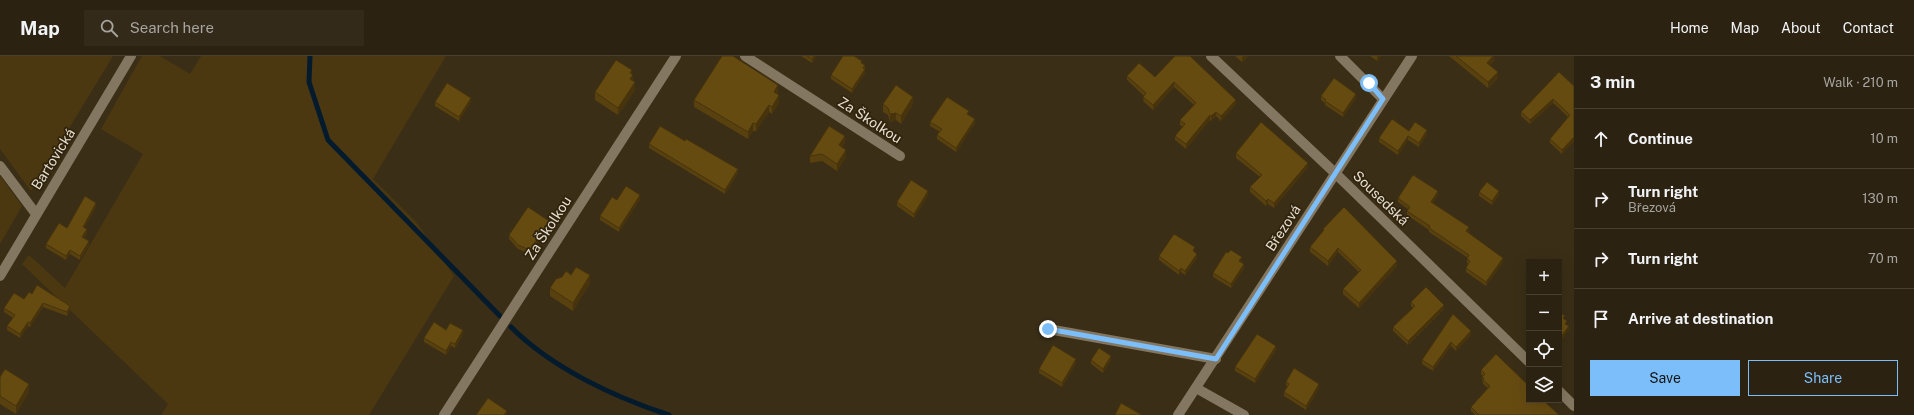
<!DOCTYPE html>
<html lang="en">
<head>
<meta charset="utf-8">
<style>
	:root { --surface:#2c2211; --page:#342a1a; --text:#f1f3f6; --muted:#a6a49f; --line:#483f31; --accent:#7cbef9 }
	body { margin:0; font-family:"Public Sans",sans-serif; background:var(--page); color:var(--text) }
	.controls { position:absolute; right:12px; bottom:12px; display:grid; overflow:hidden; border-radius:0px; box-shadow:0 4px 16px #0002 }
	.controls button { width:36px; height:36px; display:grid; place-items:center; padding:0; border:0; border-bottom:1px solid var(--line); background:var(--surface); color:var(--text); font:20px sans-serif }
	.stop { position:absolute; width:12px; height:12px; margin:-9px; border:3px solid #7cbef9; border-radius:50%; background:#fff }
	.stop.end { background:#7cbef9; border-color:#fff; box-shadow:0 1px 4px #0008 }
	.list { margin:0; padding:0; list-style:none }
	h2 { display:flex; justify-content:space-between; align-items:center; height:52px; margin:0; padding:0 16px; font-size:17px }
	h2 small { font-size:13px; font-weight:400; color:var(--muted) }
	.list li { display:grid; grid-template-columns:26px 1fr auto; gap:12px; align-items:center; box-sizing:border-box; height:60px; padding:0 16px; border-top:1px solid var(--line) }
	.list b { display:block; font-size:15px; white-space:nowrap }
	.list p { margin:0; font-size:13px; white-space:nowrap; color:var(--muted) }
	.list em { font-size:13px; font-style:normal; color:var(--muted) }
	.actions { display:flex; gap:8px; padding:12px 16px }
	.actions a { flex:1; padding:9px 0; border:1px solid var(--accent); border-radius:0px; text-align:center; font-size:14px; color:var(--accent) }
	.actions .main { background:var(--accent); color:#111 }
	.icon { flex:none; width:22px; height:22px; fill:none; stroke:currentColor; stroke-width:2; stroke-linecap:round; stroke-linejoin:round }
	.map { position:relative; flex:none; width:1574px; height:359px; overflow:hidden }
	header { display:flex; align-items:center; gap:24px; box-sizing:border-box; height:56px; padding:0 20px; background:var(--surface); border-bottom:1px solid var(--line) }
	header strong { font-size:19px }
	nav { display:flex; gap:22px; margin-inline-start:auto; font-size:14px }
	.search { width:280px; height:36px; background:var(--page); display:flex; align-items:center; gap:10px; box-sizing:border-box; padding:0 14px; border-radius:0px; color:var(--muted); font-size:15px }
	main { display:flex }
	aside { flex:1; background:var(--surface) }
	.map>svg:first-child { display:block }
	.green { fill:#4c3810 }
	.lines { fill:none; stroke-linecap:round; stroke-linejoin:round }
	.stream { stroke:#041b2e; stroke-width:5 }
	.minor { stroke:#847761; stroke-width:10 }
	.wall { fill:#58400f }
	.shaded-wall { fill:#47340c }
	.building { fill:#664b11; stroke:#47340c }
	.route { stroke:#7cbef9; stroke-width:5 }
	.labels { text-anchor:middle; stroke-width:3.5; stroke-linejoin:round; paint-order:stroke }
	.street-label { font-size:14px; fill:#e6ded0; stroke:#30240d }
</style>
</head>
<body>
<header>
<strong>Map</strong>
<div class="search"><svg class="icon" aria-label="search" viewBox="0 0 24 24"><circle cx="10" cy="10" r="6"/><path d="M15 15l6 6"/></svg>Search here</div>
<nav><a>Home</a><a>Map</a><a>About</a><a>Contact</a></nav>
</header>
<main>
<div class="map">
<svg width="1574" height="359" viewBox="0 0 1574 359">
	<rect width="100%" height="100%" fill="#3a2e17"/>
	<!-- green -->
	<g class="green">
		<path d="M0 0H113L31 135 0 93Z"/>
		<path d="M142 0H160L190 18 201 0H446L373 123 416 166 454 220 369 359H161L168 348 22 208 29 199 65 232 143 98 101 73Z"/>
		<path d="M0 120 22 150 0 188Z"/>
	</g>
	<g class="lines">
		<!-- stream -->
		<g class="stream">
			<path d="M310 0 309 26 328 84 500 260"/>
			<path d="M511 271C552 312 614 341 669 359"/>
		</g>
		<!-- minor -->
		<g class="minor">
			<path d="M745 0 900 100"/>
			<path d="M1211 0 1335 117 1529 306"/>
			<path d="M1340 0 1383 43"/>
			<path d="M0 110 36 158"/>
			<path d="M0 220 131 0"/>
			<path d="M1048 273 1216 303"/>
			<path d="M1196 332 1244 359"/>
			<path d="M1559 335 1574 350"/>
			<path d="M444 359 676 0"/>
			<path d="M1178 359 1412 0"/>
		</g>
	</g>
	<!-- wall -->
	<g class="wall">
		<path d="M801 0H816L812 7Z"/>
		<path d="M1175 0 1236 48 1221 65 1216 60 1211 65 1210 64 1186 93 1175 84V80L1183 71 1180 69V64L1194 49 1174 31 1153 54 1143 45 1144 40 1127 24V20L1155 21Z"/>
		<path d="M1235 0H1248L1242 6Z"/>
		<path d="M1370 0H1381L1377 5Z"/>
		<path d="M1449 0H1494V5L1490 9 1498 22 1488 32Z"/>
		<path d="M862 7 865 9V17L852 37 831 23V19Z"/>
		<path d="M632 18 633 25 635 34 618 59 595 44V36Z"/>
		<path d="M1574 30V85L1562 98 1550 87V83L1568 61 1553 47 1530 68 1521 60V56Z"/>
		<path d="M778 36 777 38 779 47 772 58 769 56 756 75H753L748 83 694 51V44Z"/>
		<path d="M1321 40 1356 42 1343 61 1325 49V47L1321 44Z"/>
		<path d="M435 46H471L459 65 435 50Z"/>
		<path d="M883 48H913L901 68 896 64 890 66 888 59 883 56Z"/>
		<path d="M969 59 975 67 956 96 937 83V79L940 76 930 70V66Z"/>
		<path d="M1409 75 1427 78 1419 91 1408 84 1398 99 1379 86V82Z"/>
		<path d="M845 87 842 91 846 101 837 115 822 105 810 107V100Z"/>
		<path d="M649 88 738 117 725 138 649 92Z"/>
		<path d="M1236 97 1308 111 1274 152 1268 148 1266 150 1250 136V131L1260 121 1236 102Z"/>
		<path d="M1479 136 1499 139 1492 149 1479 140Z"/>
		<path d="M928 139 914 162 897 150V146Z"/>
		<path d="M1438 139 1433 147 1469 175 1468 177 1503 206 1486 230 1466 216V212L1468 208 1467 207V203L1468 202 1429 176V174L1407 159V155L1408 153 1398 146V142Z"/>
		<path d="M640 143 619 176 600 164V160L617 144Z"/>
		<path d="M96 151 84 172 87 177 84 182 89 189 80 204 70 198 66 204 46 192V188Z"/>
		<path d="M549 169 530 198 518 193 509 183V179Z"/>
		<path d="M1323 173 1397 210 1359 252 1343 238V233L1359 216 1338 196 1328 210 1310 196V191L1323 176Z"/>
		<path d="M1195 195V196L1197 202 1185 219 1181 216 1179 219 1159 204V200Z"/>
		<path d="M1242 205 1241 206 1244 212 1231 232 1213 221V217Z"/>
		<path d="M571 219 590 227 573 255 550 240V232Z"/>
		<path d="M32 238 70 254 67 260 43 251 30 271 28 270 20 282 7 274V270L13 262 4 256V252L24 243Z"/>
		<path d="M1411 246 1444 253 1408 289 1393 275V271L1413 252 1411 250Z"/>
		<path d="M1453 258 1471 279 1456 295 1451 290 1433 315 1422 308V304Z"/>
		<path d="M446 274 463 278 455 292 451 290 446 299 424 286V282Z"/>
		<path d="M1276 294 1255 327 1235 315V311Z"/>
		<path d="M1091 304H1111L1103 317 1091 308Z"/>
		<path d="M1076 307 1062 331 1039 317V313Z"/>
		<path d="M1481 314 1559 359H1475L1471 355V351L1488 332 1483 328 1482 321 1483 320 1481 318Z"/>
		<path d="M0 321 29 336 16 358 0 348Z"/>
		<path d="M1286 326 1319 332 1306 354 1284 340V336L1288 331 1286 330Z"/>
	</g>
	<!-- shaded-wall -->
	<g class="shaded-wall">
		<path d="M814 0H816L812 7V3Z"/>
		<path d="M1243 0H1248L1242 6V1Z"/>
		<path d="M1378 0H1381L1377 5V1Z"/>
		<path d="M1493 0H1494V5L1487 13V7Z"/>
		<path d="M865 13V17L852 37V33Z"/>
		<path d="M632 14 633 26 630 30V17Z"/>
		<path d="M1498 16V22L1488 32V26Z"/>
		<path d="M635 26V34L618 59V52Z"/>
		<path d="M1174 26V31L1153 54V49Z"/>
		<path d="M778 29V36L774 43V36Z"/>
		<path d="M1356 38V42L1343 61V57Z"/>
		<path d="M779 39V47L772 58V51Z"/>
		<path d="M913 41V48L901 68V60Z"/>
		<path d="M471 42V46L459 65V61Z"/>
		<path d="M1553 43V47L1530 68V64Z"/>
		<path d="M1236 44V48L1221 65V60Z"/>
		<path d="M769 49V56L756 75V68Z"/>
		<path d="M1216 56V60L1211 65V60Z"/>
		<path d="M896 57V64L890 66V58Z"/>
		<path d="M1210 59V64L1186 93V88Z"/>
		<path d="M975 63V67L956 96V92Z"/>
		<path d="M753 67V75L748 83V76Z"/>
		<path d="M1427 74V78L1419 91V87Z"/>
		<path d="M845 80V87L839 97V89Z"/>
		<path d="M1408 80V84L1398 99V95Z"/>
		<path d="M1574 81V85L1562 98V94Z"/>
		<path d="M846 94V101L837 115V108Z"/>
		<path d="M1308 107V111L1274 152V147Z"/>
		<path d="M738 113V117L725 138V134Z"/>
		<path d="M928 135V139L914 162V158Z"/>
		<path d="M1438 135V139L1431 150V146Z"/>
		<path d="M1499 135V139L1492 149V145Z"/>
		<path d="M640 139V143L619 176V172Z"/>
		<path d="M1268 143V148L1266 150V145Z"/>
		<path d="M96 147V151L83 175V171Z"/>
		<path d="M549 165V169L530 198V194Z"/>
		<path d="M1469 171V175L1466 179V175Z"/>
		<path d="M87 173V177L82 185V181Z"/>
		<path d="M89 185V189L80 204V200Z"/>
		<path d="M1338 192V196L1328 210V205Z"/>
		<path d="M70 194V198L66 204V200Z"/>
		<path d="M1197 198V202L1185 219V215Z"/>
		<path d="M1503 202V206L1486 230V226Z"/>
		<path d="M1397 205V210L1359 252V247Z"/>
		<path d="M1244 208V212L1231 232V228Z"/>
		<path d="M1181 212V216L1179 219V215Z"/>
		<path d="M590 219V227L573 255V247Z"/>
		<path d="M43 247V251L30 271V267Z"/>
		<path d="M1444 249V253L1408 289V285Z"/>
		<path d="M70 250V254L67 260V256Z"/>
		<path d="M28 266V270L20 282V278Z"/>
		<path d="M1569 270V274L1559 288V284Z"/>
		<path d="M463 274V278L455 292V288Z"/>
		<path d="M1471 275V279L1456 295V291Z"/>
		<path d="M451 286V290L446 299V295Z"/>
		<path d="M1451 286V290L1433 315V311Z"/>
		<path d="M1276 290V294L1255 327V323Z"/>
		<path d="M1111 300V304L1103 317V313Z"/>
		<path d="M1076 303V307L1062 331V327Z"/>
		<path d="M29 328V336L16 358V350Z"/>
		<path d="M1319 328V332L1306 354V350Z"/>
		<path d="M507 355V359H504Z"/>
	</g>
	<!-- building -->
	<g class="building">
		<path d="M722 0H733L778 29 774 36 779 39 772 51 769 49 756 68 753 67 748 76 694 44Z"/>
		<path d="M807 0H814L812 3Z"/>
		<path d="M843 0H854L862 5 861 7 865 9 863 12 865 13 852 33 831 19Z"/>
		<path d="M1175 0H1190L1236 44 1221 60 1216 56 1211 60 1210 59 1186 88 1175 80 1185 68 1180 64 1196 47 1174 26 1153 49 1143 41 1146 37 1127 20 1139 7 1155 21Z"/>
		<path d="M1456 0H1493L1487 7 1498 16 1488 26Z"/>
		<path d="M616 4 632 14 630 17 633 19 630 23 635 26 618 52 595 36Z"/>
		<path d="M1559 16 1574 30V81L1562 94 1550 83 1570 59 1553 43 1530 64 1521 56Z"/>
		<path d="M1334 22 1356 38 1343 57 1325 45 1326 44 1321 40Z"/>
		<path d="M447 27 471 42 459 61 435 46Z"/>
		<path d="M896 29 913 41 901 60 896 57 890 58 888 52 883 48Z"/>
		<path d="M947 41 969 55 967 58 975 63 956 92 937 79 942 73 930 66Z"/>
		<path d="M1392 63 1409 75 1415 66 1427 74 1419 87 1408 80 1398 95 1379 82Z"/>
		<path d="M1261 66 1308 107 1274 147 1268 143 1266 145 1250 131 1262 119 1236 97Z"/>
		<path d="M660 70 685 85 686 83 738 113 725 134 649 88Z"/>
		<path d="M829 70 845 80 839 89 846 94 837 108 822 98 810 100Z"/>
		<path d="M1413 119 1438 135 1431 146 1469 171 1466 175 1503 202 1486 226 1466 212 1470 205 1467 203 1469 199 1429 172 1430 170 1407 155 1410 151 1398 142Z"/>
		<path d="M911 124 928 135 914 158 897 146Z"/>
		<path d="M1487 126 1499 135 1492 145 1479 136Z"/>
		<path d="M626 130 640 139 619 172 600 160 612 141 617 144Z"/>
		<path d="M85 140 96 147 83 171 87 173 82 181 89 185 80 200 70 194 66 200 46 188 59 167 67 172Z"/>
		<path d="M528 151 549 165 530 194 518 189 509 179Z"/>
		<path d="M1344 151 1397 205 1359 247 1343 233 1361 214 1338 192 1328 205 1310 191 1324 174 1323 173Z"/>
		<path d="M1174 178 1195 191 1193 195 1197 198 1185 215 1181 212 1179 215 1159 200Z"/>
		<path d="M1231 194 1242 201 1239 205 1244 208 1231 228 1213 217 1226 196 1228 197Z"/>
		<path d="M576 211 590 219 573 247 550 232 556 223 562 221 566 215 571 219Z"/>
		<path d="M37 229 70 250 67 256 43 247 30 267 28 266 20 278 7 270 15 259 4 252 14 237 24 243 29 236 32 238Z"/>
		<path d="M1426 231 1444 249 1408 285 1393 271 1415 250 1411 246Z"/>
		<path d="M1559 256 1565 260 1563 262 1567 265 1565 268 1569 270 1559 284Z"/>
		<path d="M1453 258 1471 275 1456 291 1451 286 1433 311 1422 304Z"/>
		<path d="M434 266 446 274 450 267 463 274 455 288 451 286 446 295 424 282Z"/>
		<path d="M1257 278 1276 290 1255 323 1235 311Z"/>
		<path d="M1053 289 1076 303 1062 327 1039 313Z"/>
		<path d="M1099 292 1111 300 1103 313 1091 304Z"/>
		<path d="M1496 298 1529 330V344H1543L1559 359H1479L1471 351 1490 330 1483 324 1484 322 1482 321 1485 318 1481 314Z"/>
		<path d="M1294 312 1319 328 1306 350 1284 336 1289 328 1286 326Z"/>
		<path d="M5 313 29 328 16 350 0 340V321Z"/>
		<path d="M488 342 507 355 504 359H476Z"/>
		<path d="M1121 347 1142 359H1115Z"/>
	</g>
	<g class="lines">
		<!-- route -->
		<path class="route" d="M1048 273 1216 303 1383 43 1369 27"/>
	</g>
	<g class="labels">
		<!-- street labels -->
		<g class="street-label">
			<text transform="translate(870 64) rotate(33)" y="5">Za Školkou</text>
			<text transform="translate(53 103) rotate(-58)" y="5">Bartovická</text>
			<text transform="translate(1381 142) rotate(44)" y="5">Sousedská</text>
			<text transform="translate(548 172) rotate(-57)" y="5">Za Školkou</text>
			<text transform="translate(1283 172) rotate(-57)" y="5">Březová</text>
		</g>
	</g>
</svg>
<div class="controls">
<button>+</button>
<button>−</button>
<button><svg class="icon" aria-label="locate" viewBox="0 0 24 24"><circle cx="12" cy="12" r="6"/><path d="M12 2v4M12 18v4M2 12h4M18 12h4"/></svg></button>
<button><svg class="icon" aria-label="layers" viewBox="0 0 24 24"><path d="M12 4l9 5-9 5-9-5zM3 14l9 5 9-5"/></svg></button>
</div>
<div class="stop" style="left:1369px;top:27px"></div>
<div class="stop end" style="left:1048px;top:273px"></div>
</div>
<aside>
<h2>3 min<small>Walk · 210 m</small></h2>
<ul class="list">
<li><svg class="icon" aria-label="ahead" viewBox="0 0 24 24"><path d="M12 20V5M6 11l6-6 6 6"/></svg><div><b>Continue</b></div><em>10 m</em></li>
<li><svg class="icon" aria-label="right" viewBox="0 0 24 24"><path d="M7 20v-9h11M14 6l5 5-5 5"/></svg><div><b>Turn right</b><p>Březová</p></div><em>130 m</em></li>
<li><svg class="icon" aria-label="right" viewBox="0 0 24 24"><path d="M7 20v-9h11M14 6l5 5-5 5"/></svg><div><b>Turn right</b></div><em>70 m</em></li>
<li><svg class="icon" aria-label="arrive" viewBox="0 0 24 24"><path d="M6 21V4h12l-3 4 3 4H6"/></svg><div><b>Arrive at destination</b></div></li>
</ul>
<div class="actions"><a class="main">Save</a><a>Share</a></div>
</aside>
</main>
</body>
</html>
